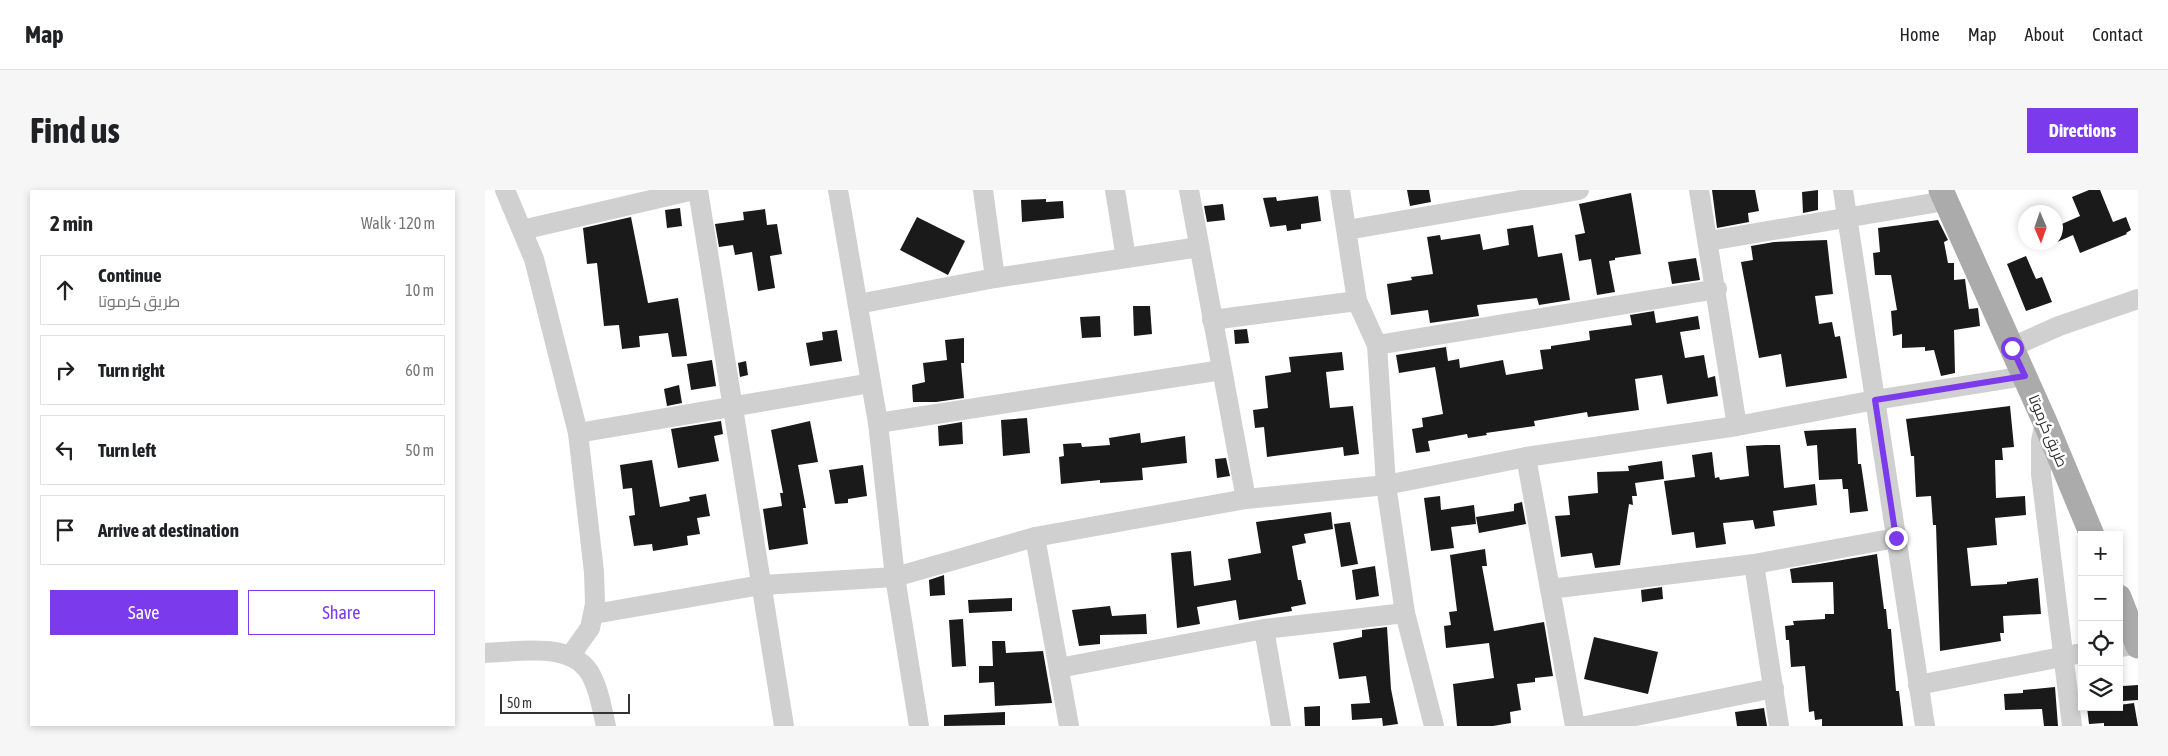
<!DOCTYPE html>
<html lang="en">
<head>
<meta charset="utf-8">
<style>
	:root { --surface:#fff; --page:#f6f6f6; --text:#202124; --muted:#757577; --line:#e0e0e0; --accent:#7c3aed }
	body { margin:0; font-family:"Asap Condensed",Cairo,sans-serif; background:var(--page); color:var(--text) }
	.controls { position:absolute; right:15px; bottom:15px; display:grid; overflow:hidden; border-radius:0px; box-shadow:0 2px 8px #0003 }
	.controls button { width:45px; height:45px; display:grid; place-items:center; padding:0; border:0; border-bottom:1px solid var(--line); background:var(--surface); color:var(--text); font:25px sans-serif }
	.compass { position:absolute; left:1533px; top:15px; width:45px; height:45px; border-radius:50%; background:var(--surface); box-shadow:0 2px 8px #0003; rotate:178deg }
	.scale { position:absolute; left:15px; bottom:12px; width:130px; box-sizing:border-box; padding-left:5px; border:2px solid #333; border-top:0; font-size:14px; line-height:18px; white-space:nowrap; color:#333; -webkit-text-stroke:4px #fff; paint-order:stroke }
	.stop { position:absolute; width:15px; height:15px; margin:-11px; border:4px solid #7c3aed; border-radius:50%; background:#fff }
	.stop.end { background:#7c3aed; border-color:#fff; box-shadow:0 1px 5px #0008 }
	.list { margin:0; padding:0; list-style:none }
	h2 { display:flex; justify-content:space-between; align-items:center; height:65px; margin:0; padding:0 20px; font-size:21px }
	h2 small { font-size:16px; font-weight:400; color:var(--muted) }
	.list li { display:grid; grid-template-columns:32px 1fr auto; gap:15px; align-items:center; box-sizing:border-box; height:70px; margin:0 10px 10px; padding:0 10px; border:1px solid var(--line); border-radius:0px }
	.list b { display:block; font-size:19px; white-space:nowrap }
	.list p { margin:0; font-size:16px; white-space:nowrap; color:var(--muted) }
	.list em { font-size:16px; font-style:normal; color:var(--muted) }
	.actions { display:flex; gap:10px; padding:15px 20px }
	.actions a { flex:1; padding:11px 0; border:1px solid var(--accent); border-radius:0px; text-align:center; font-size:18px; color:var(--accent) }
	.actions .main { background:var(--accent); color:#fff }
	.icon { flex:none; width:28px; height:28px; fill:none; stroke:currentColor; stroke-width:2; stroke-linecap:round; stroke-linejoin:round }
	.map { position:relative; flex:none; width:1653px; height:536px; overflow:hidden; border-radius:0px }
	header { display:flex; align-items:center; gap:30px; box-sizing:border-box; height:70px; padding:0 25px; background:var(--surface); border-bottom:1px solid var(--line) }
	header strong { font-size:24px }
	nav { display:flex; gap:28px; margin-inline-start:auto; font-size:18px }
	.intro { display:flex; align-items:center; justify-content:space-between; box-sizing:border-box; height:120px; padding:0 30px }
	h1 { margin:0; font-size:35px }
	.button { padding:12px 22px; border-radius:0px; background:var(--accent); color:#fff; font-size:18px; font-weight:700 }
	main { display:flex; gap:30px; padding:0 30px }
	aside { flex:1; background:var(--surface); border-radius:0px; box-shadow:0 2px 8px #0003 }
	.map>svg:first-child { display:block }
	.building { fill:#1a1a1a }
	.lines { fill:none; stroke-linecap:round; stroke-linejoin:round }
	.minor { stroke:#d0d0d0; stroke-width:20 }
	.major { stroke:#ababab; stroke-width:25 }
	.route { stroke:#7c3aed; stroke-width:6 }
	.labels { text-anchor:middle; stroke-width:5; stroke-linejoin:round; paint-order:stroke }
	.street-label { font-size:15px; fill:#333; stroke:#fff }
</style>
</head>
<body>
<header>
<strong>Map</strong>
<nav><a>Home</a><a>Map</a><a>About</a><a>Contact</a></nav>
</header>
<div class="intro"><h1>Find us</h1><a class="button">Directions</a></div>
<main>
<aside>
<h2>2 min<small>Walk · 120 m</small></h2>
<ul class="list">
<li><svg class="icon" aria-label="ahead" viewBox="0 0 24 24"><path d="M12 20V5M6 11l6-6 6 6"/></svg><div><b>Continue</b><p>طريق كرموتا</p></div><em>10 m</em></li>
<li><svg class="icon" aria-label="right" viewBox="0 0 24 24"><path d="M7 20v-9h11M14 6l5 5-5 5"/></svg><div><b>Turn right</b></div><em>60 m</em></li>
<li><svg class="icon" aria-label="left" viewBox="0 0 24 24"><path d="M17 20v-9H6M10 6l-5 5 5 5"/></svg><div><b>Turn left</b></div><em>50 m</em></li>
<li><svg class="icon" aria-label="arrive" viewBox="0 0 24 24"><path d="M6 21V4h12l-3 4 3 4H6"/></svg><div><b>Arrive at destination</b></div></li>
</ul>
<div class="actions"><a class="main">Save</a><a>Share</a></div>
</aside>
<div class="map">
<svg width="1653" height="536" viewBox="0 0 1653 536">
	<rect width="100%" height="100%" fill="#fff"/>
	<!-- building -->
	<g class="building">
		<path d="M922 0H944L946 12 925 16Z"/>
		<path d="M1227 0H1270L1274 21 1263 23 1264 32 1232 38Z"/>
		<path d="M1333 0V20L1318 23 1317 2Z"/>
		<path d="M1604 0H1615L1628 32 1641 27 1646 40 1641 43 1642 44 1595 63 1588 45 1570 53V37L1595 26 1587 7Z"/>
		<path d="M1146 3 1156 64 1130 68V70L1124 71 1130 102 1112 105 1106 69 1094 71 1090 45 1100 43 1094 14Z"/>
		<path d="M833 6 836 31 816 34V39L802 41 801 35 785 37 778 8 791 7 792 11Z"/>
		<path d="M561 9V12L578 11 579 28 537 32 536 10Z"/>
		<path d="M738 14 740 30 722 32 719 16Z"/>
		<path d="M195 18 197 36 182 38 180 20Z"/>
		<path d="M280 19 282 35 292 34 297 64 285 66 290 98 273 101 267 62 250 65 248 55 234 57 230 34 259 30 258 22Z"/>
		<path d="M146 27 163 113 193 108 202 166 187 167 183 143 154 146 155 157 137 159 134 135 119 136 112 73 102 74 98 38Z"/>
		<path d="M432 27 480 51 463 85 415 60Z"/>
		<path d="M1453 30 1463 50 1459 52 1463 73H1469V90L1480 89 1484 119 1493 118 1495 136 1469 140 1470 183 1456 186 1449 160 1440 161V157L1417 158V144L1408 146 1406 121 1412 120 1406 85H1390L1388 63 1395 62 1393 38Z"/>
		<path d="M1048 35 1053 67 1077 63 1085 110 1054 115 1052 108 992 115 994 126 945 133 943 120 906 125 902 94 927 90 926 87 948 84 942 47 955 45 956 50 995 44 998 60 1024 55 1022 39Z"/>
		<path d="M1342 50 1348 104 1330 106 1334 134 1347 132 1350 147 1355 146 1362 188 1301 197 1296 164 1274 168 1256 72 1268 70 1266 56 1289 52Z"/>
		<path d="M1541 66 1551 89 1557 87 1567 112 1541 121 1522 74Z"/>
		<path d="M1211 68 1215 90 1187 94 1183 72Z"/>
		<path d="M648 116H665L667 144 649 146Z"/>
		<path d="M1169 121 1171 133 1213 126 1215 139 1195 142 1200 168 1219 165 1223 188 1230 186 1233 206 1182 214 1177 185 1150 189 1154 220 1103 227 1102 222 1049 231 1050 236 1001 243 1002 245 983 248 982 244 943 251 945 261 931 263 927 239 938 237 937 228 958 224 950 177 914 183 911 165 961 157 963 171 974 169 975 178 1018 170 1021 185 1058 179 1055 160 1066 159V156L1105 150 1104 141 1147 135 1145 125Z"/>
		<path d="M615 126 616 147 597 148 595 127Z"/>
		<path d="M762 139 764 153 750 154 749 140Z"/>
		<path d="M352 140 357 171 325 176 321 153 338 150 337 142Z"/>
		<path d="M479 148V173H476L479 208 451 212H428L427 195 440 192 438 173 462 170 460 150Z"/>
		<path d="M857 162 859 180 841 182 845 218 868 216 874 264 859 266 858 257 782 267 779 237 770 238 768 220 783 218 780 186 806 182 804 167Z"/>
		<path d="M227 170 231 196 206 200 202 174Z"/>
		<path d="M261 171 263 185 255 187 253 173Z"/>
		<path d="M194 195 197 213 182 216 179 199Z"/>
		<path d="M1525 216 1529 257 1517 258 1518 270H1510L1511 308 1540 306 1541 325 1510 328 1512 355 1482 358 1486 396 1522 394V392L1553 388 1556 424 1518 426 1519 443H1515L1516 451 1455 461 1451 335H1448L1446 306 1431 307 1429 266H1426L1421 229Z"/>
		<path d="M542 228 545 263 518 266 516 230Z"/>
		<path d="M236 231 238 244 229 246 234 271 193 278 186 239Z"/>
		<path d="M325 231 333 272 313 275 321 318H318L323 354 284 360 278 319 297 316 295 303H298L286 240Z"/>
		<path d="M477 232 478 254 454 256 453 236Z"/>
		<path d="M1371 238 1373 274H1376L1383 321 1365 323 1363 299H1358L1357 289 1334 290 1332 255 1322 256 1319 241Z"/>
		<path d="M655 243 656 253 700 246 702 273 657 278 658 290 615 293V290L576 294 574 267 579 266 578 254 596 253 597 257 625 255 624 248Z"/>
		<path d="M1280 255H1295L1299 298 1330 294 1332 315 1288 321 1290 336 1270 339 1268 330 1238 333 1241 354 1211 358 1209 342 1187 345 1179 291 1210 287 1207 265 1227 262 1230 288 1234 287 1235 290 1264 286 1261 256Z"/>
		<path d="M741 268 745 286 732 288 730 269Z"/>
		<path d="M167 270 175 317 205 311 204 307 221 304 225 326 212 328 215 344 202 346 203 355 168 361 167 354 149 356 144 326 150 325 147 298 138 299 135 275Z"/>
		<path d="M1177 271 1179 289 1150 293 1152 306H1147L1148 315 1144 314 1135 375 1110 378 1107 363 1076 367 1070 326 1085 325 1083 306 1113 303 1112 282 1144 281 1143 276Z"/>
		<path d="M378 275 382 306 363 309V313L350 314 344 280Z"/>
		<path d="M955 306 956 320 989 315 991 334 966 337 969 358 946 361 939 308Z"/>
		<path d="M1037 312 1041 334 994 343 991 327 1029 321V314Z"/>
		<path d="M846 322 848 339 819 344 821 353 807 356 813 390H816L821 414 806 417 807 421 754 430 751 410 712 417 715 434 692 438 686 363 706 361 709 396 746 390 743 369 776 363 771 332Z"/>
		<path d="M865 332 873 374 856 377 849 334Z"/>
		<path d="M1000 359 1002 376H997L1009 441 1059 432 1068 486 1050 488V492L1032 494 1036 520 1025 522 1026 533 1008 536H972L968 494 1009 488 1004 453 961 458 959 436 966 435 964 422 972 421 965 365Z"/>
		<path d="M1392 364 1399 419H1401L1403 439H1406L1411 501H1414L1418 536H1337V529L1330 530 1329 521 1324 522 1320 476 1306 477 1304 450H1301L1300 436 1309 435 1308 431 1340 429V424H1349L1348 392 1307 393 1305 379Z"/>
		<path d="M890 376 894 406 871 410 867 380Z"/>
		<path d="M459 385 460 405 445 406 444 390Z"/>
		<path d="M1177 397 1178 409 1157 412 1156 400Z"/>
		<path d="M527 408V421L484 423 483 410Z"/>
		<path d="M625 416 627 426 661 424 662 444 615 445V454L594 456 587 420Z"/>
		<path d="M478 429 481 476 467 477 464 430Z"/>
		<path d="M902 437 906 499 913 534 898 536 897 528 867 530 866 514 885 513 881 486 854 489 848 453 877 447V440Z"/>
		<path d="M1109 447 1173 462 1163 504 1099 489Z"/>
		<path d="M507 451H520L521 463 558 461 567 513 510 516 509 492 494 493V476H508Z"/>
		<path d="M1653 495V510L1638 511V496Z"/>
		<path d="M1570 497 1573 536H1559L1557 519 1520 520 1519 504 1538 503V500Z"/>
		<path d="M1649 513 1653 536H1619V533L1604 534 1602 517H1634V515Z"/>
		<path d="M835 516V536H820L819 517Z"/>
		<path d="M1279 518 1282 536H1252L1250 522Z"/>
		<path d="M520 522V535L459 536V525Z"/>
	</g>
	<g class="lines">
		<!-- minor -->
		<g class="minor">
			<path d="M20 0 49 69 93 243 109 382 110 414 105 438 85 466"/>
			<path d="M213 0 299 536"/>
			<path d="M353 0 393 233 410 387 434 536"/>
			<path d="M498 0 510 88"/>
			<path d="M630 0 641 68"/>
			<path d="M704 0 761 309"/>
			<path d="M855 0 872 111 892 155 901 295 920 423 949 536"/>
			<path d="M1214 0 1252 236"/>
			<path d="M1358 0 1440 536"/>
			<path d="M37 40 209 0"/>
			<path d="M862 40 1094 0"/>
			<path d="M1224 51 1460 11"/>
			<path d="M373 114 510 88 714 57"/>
			<path d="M727 130 872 111"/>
			<path d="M892 155 1232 99"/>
			<path d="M1527 157 1574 136 1653 109"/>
			<path d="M1560 232 1556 251V284L1587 536"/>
			<path d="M393 233 737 180"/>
			<path d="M93 243 386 193"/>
			<path d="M1041 267 1090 536"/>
			<path d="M550 347 584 536"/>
			<path d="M1269 374 1294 536"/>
			<path d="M1065 399 1269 374 1411 348"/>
			<path d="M109 424 276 395 410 387 550 347 761 309 901 295 1041 267 1252 236 1390 210 1540 186"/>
			<path d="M779 439 796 536"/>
			<path d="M1634 457 1653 455"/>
			<path d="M0 463C34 462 89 450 107 487 115 502 117 520 121 536"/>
			<path d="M574 478 779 439 920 423"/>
			<path d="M1433 495 1597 463"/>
			<path d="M1101 536 1289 498"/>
		</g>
		<!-- major -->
		<g class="major">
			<path d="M1456 0 1560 232 1607 345"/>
			<path d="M1634 407 1653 456"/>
		</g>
	</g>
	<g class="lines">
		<!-- route -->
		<path class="route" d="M1411 348 1390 210 1540 186 1527 158"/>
	</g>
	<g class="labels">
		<!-- street labels -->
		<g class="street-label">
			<text transform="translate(1563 241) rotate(67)" y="5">طريق كرموتا</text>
		</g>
	</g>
</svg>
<div class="controls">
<button>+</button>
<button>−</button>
<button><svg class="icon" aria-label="locate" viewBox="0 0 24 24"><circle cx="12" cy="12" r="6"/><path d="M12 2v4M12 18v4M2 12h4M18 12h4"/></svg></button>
<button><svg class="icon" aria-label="layers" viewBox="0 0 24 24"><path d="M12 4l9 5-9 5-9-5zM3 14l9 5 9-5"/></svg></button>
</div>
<svg class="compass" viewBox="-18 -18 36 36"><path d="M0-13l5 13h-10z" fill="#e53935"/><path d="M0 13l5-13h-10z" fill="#757577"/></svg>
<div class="scale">50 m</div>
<div class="stop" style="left:1527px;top:158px"></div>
<div class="stop end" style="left:1411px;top:348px"></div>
</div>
</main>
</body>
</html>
